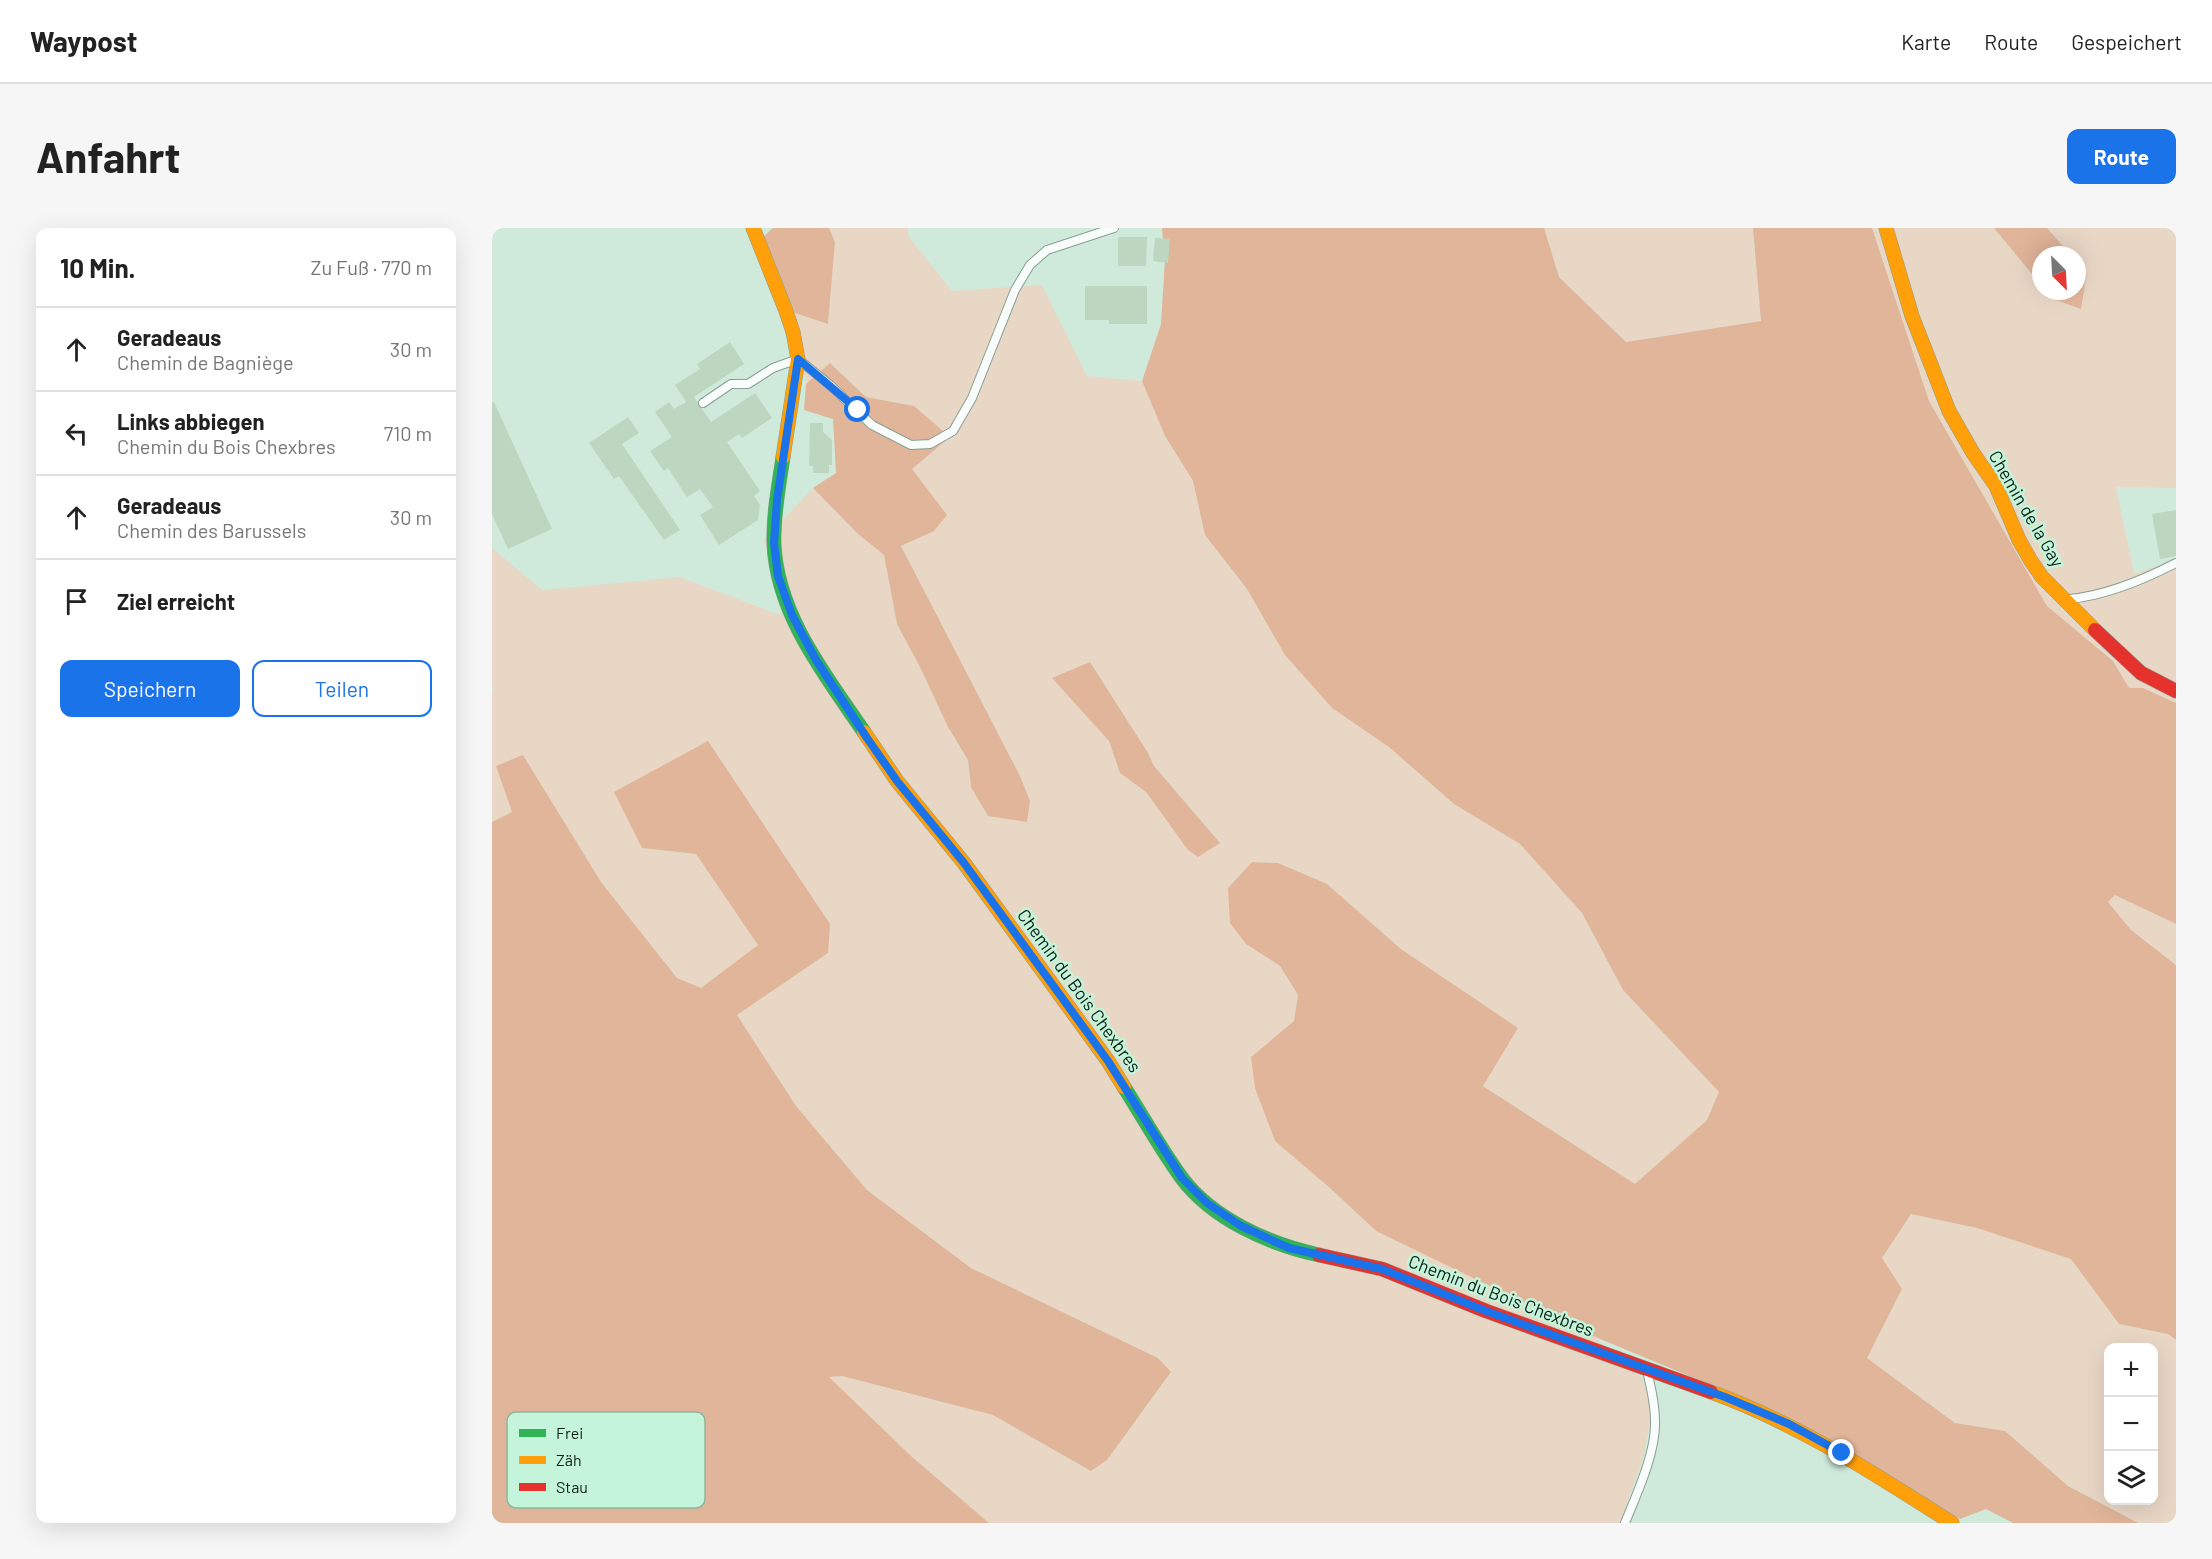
<!DOCTYPE html>
<html lang="de">
<head>
<meta charset="utf-8">
<style>
	:root { --surface:#fff; --page:#f6f6f6; --text:#222; --muted:#767676; --line:#e0e0e0; --accent:#1a73e8 }
	body { margin:0; font-family:Barlow,sans-serif; background:var(--page); color:var(--text) }
	.controls { position:absolute; right:18px; bottom:18px; display:grid; overflow:hidden; border-radius:12px; box-shadow:0 6px 24px #0002 }
	.controls button { width:54px; height:54px; display:grid; place-items:center; padding:0; border:0; border-bottom:2px solid var(--line); background:var(--surface); color:var(--text); font:30px sans-serif }
	.compass { position:absolute; left:1540px; top:18px; width:54px; height:54px; border-radius:50%; background:var(--surface); box-shadow:0 6px 24px #0002; rotate:156deg }
	.stop { position:absolute; width:18px; height:18px; margin:-14px; border:4px solid #1a73e8; border-radius:50%; background:#fff }
	.stop.end { background:#1a73e8; border-color:#fff; box-shadow:0 2px 6px #0008 }
	.list { margin:0; padding:0; list-style:none }
	h2 { display:flex; justify-content:space-between; align-items:center; height:78px; margin:0; padding:0 24px; font-size:26px }
	h2 small { font-size:20px; font-weight:400; color:var(--muted) }
	.list li { display:grid; grid-template-columns:39px 1fr auto; gap:18px; align-items:center; box-sizing:border-box; height:84px; padding:0 24px; border-top:2px solid var(--line) }
	.list b { display:block; font-size:22px; white-space:nowrap }
	.list p { margin:0; font-size:20px; white-space:nowrap; color:var(--muted) }
	.list em { font-size:20px; font-style:normal; color:var(--muted) }
	.actions { display:flex; gap:12px; padding:18px 24px }
	.actions a { flex:1; padding:14px 0; border:2px solid var(--accent); border-radius:12px; text-align:center; font-size:21px; color:var(--accent) }
	.actions .main { background:var(--accent); color:#fff }
	.icon { flex:none; width:33px; height:33px; fill:none; stroke:currentColor; stroke-width:2; stroke-linecap:round; stroke-linejoin:round }
	.map { position:relative; flex:none; width:1684px; height:1295px; overflow:hidden; border-radius:12px }
	header { display:flex; align-items:center; gap:36px; box-sizing:border-box; height:84px; padding:0 30px; background:var(--surface); border-bottom:2px solid var(--line) }
	header strong { font-size:28px }
	nav { display:flex; gap:33px; margin-inline-start:auto; font-size:21px }
	.intro { display:flex; align-items:center; justify-content:space-between; box-sizing:border-box; height:144px; padding:0 36px }
	h1 { margin:0; font-size:42px }
	.button { padding:15px 27px; border-radius:12px; background:var(--accent); color:#fff; font-size:21px; font-weight:700 }
	main { display:flex; gap:36px; padding:0 36px }
	aside { flex:1; background:var(--surface); border-radius:12px; box-shadow:0 6px 24px #0002 }
	.map>svg:first-child { display:block }
	.green { fill:#e9d7c6; fill-rule:evenodd }
	.forest { fill:#e1b59a }
	.building { fill:#bcd6c0 }
	.lines { fill:none; stroke-linecap:round; stroke-linejoin:round }
	.lane-casing { stroke:#8a9e93; stroke-width:10 }
	.fast-casing { stroke:#8a9e93; stroke-width:15 }
	.slow-casing { stroke:#8a9e93; stroke-width:15 }
	.jam-casing { stroke:#8a9e93; stroke-width:15 }
	.lane { stroke:#f8fcfa; stroke-width:8 }
	.fast { stroke:#30b455; stroke-width:14 }
	.slow { stroke:#ff9f0a; stroke-width:14 }
	.jam { stroke:#e5322d; stroke-width:14 }
	.route { stroke:#1a73e8; stroke-width:8 }
	.labels { text-anchor:middle; stroke-width:5; stroke-linejoin:round; paint-order:stroke }
	.street-label { font-size:18px; fill:#0c1f15; stroke:#c4f5da }
	.key { fill:#c4f5da; stroke:#8db59f; stroke-width:1.5 }
	.key-label { font-size:16px; fill:#0c1f15 }
</style>
</head>
<body>
<header>
<strong>Waypost</strong>
<nav><a>Karte</a><a>Route</a><a>Gespeichert</a></nav>
</header>
<div class="intro"><h1>Anfahrt</h1><a class="button">Route</a></div>
<main>
<aside>
<h2>10 Min.<small>Zu Fuß · 770 m</small></h2>
<ul class="list">
<li><svg class="icon" aria-label="ahead" viewBox="0 0 24 24"><path d="M12 20V5M6 11l6-6 6 6"/></svg><div><b>Geradeaus</b><p>Chemin de Bagniège</p></div><em>30 m</em></li>
<li><svg class="icon" aria-label="left" viewBox="0 0 24 24"><path d="M17 20v-9H6M10 6l-5 5 5 5"/></svg><div><b>Links abbiegen</b><p>Chemin du Bois Chexbres</p></div><em>710 m</em></li>
<li><svg class="icon" aria-label="ahead" viewBox="0 0 24 24"><path d="M12 20V5M6 11l6-6 6 6"/></svg><div><b>Geradeaus</b><p>Chemin des Barussels</p></div><em>30 m</em></li>
<li><svg class="icon" aria-label="arrive" viewBox="0 0 24 24"><path d="M6 21V4h12l-3 4 3 4H6"/></svg><div><b>Ziel erreicht</b></div></li>
</ul>
<div class="actions"><a class="main">Speichern</a><a>Teilen</a></div>
</aside>
<div class="map">
<svg width="1684" height="1295" viewBox="0 0 1684 1295">
	<rect width="100%" height="100%" fill="#cfeadb"/>
	<!-- green -->
	<g class="green">
		<path d="M337 0H416L417 9 460 63 550 57 595 148 650 153 673 208 701 253 713 307 755 361 840 480 897 519 962 576 1028 616 1090 685 1131 762 1227 864 1215 892 1144 957 990 857 1025 801 909 721 835 656 786 635 760 634 736 660 754 716 788 738 806 767 802 793 759 829 838 960 884 1003 1101 1108 1151 1151 1160 1181 1152 1229 1128 1295H497L419 1228 336 1149 350 1148 501 1187 599 1243 615 1232 679 1145 666 1130 479 1040 375 962 304 878 245 787 336 725 216 513 150 620 204 626 267 717 209 760 185 750 109 654 31 527 20 584 0 594V463L2 462 0 459V320L50 362 188 349 290 388 272 312 321 260 366 306 392 327 405 396 428 439 456 499 476 532 479 559 538 573 528 548 409 318 442 303 420 241 458 209 422 178 374 169 338 135 314 156 303 85 336 96 343 14ZM598 434 656 525 662 538 728 615 696 622 654 564 628 545 617 513Z"/>
		<path d="M1052 0H1261L1269 93 1134 114 1067 49Z"/>
		<path d="M1380 0H1502L1549 57V63H1554L1561 71 1589 81 1595 46 1585 34V27H1579L1555 0H1684V260L1624 259 1642 346 1684 331V475L1651 460H1637L1621 433 1555 378 1437 173Z"/>
		<path d="M1623 667 1684 696V737L1639 702 1616 674Z"/>
		<path d="M1419 986 1485 1000 1579 1031 1627 1096 1677 1106 1684 1112V1295H1646L1576 1258 1513 1203 1463 1195 1375 1130 1410 1061 1390 1030ZM1616 1120H1662V1272H1616Z"/>
	</g>
	<!-- forest -->
	<g class="forest">
		<path d="M281 0H337L343 14 336 96 303 85 271 9Z"/>
		<path d="M670 0H1052L1067 49 1134 114 1269 93 1261 0H1380L1437 173 1555 378 1621 433 1637 460H1651L1684 475V696L1623 667 1616 674 1639 702 1684 737V1112L1676 1106 1627 1096 1579 1031 1485 1000 1419 986 1390 1030 1410 1061 1375 1130 1463 1195 1513 1203 1576 1258 1646 1295H1521L1494 1281 1468 1291 1195 1147 1101 1108 884 1003 838 960 783 913 763 860 759 829 802 793 806 767 788 738 754 716 738 695 736 660 760 634 786 635 835 656 909 721 1026 800 991 858 1143 956 1215 892 1227 864 1131 762 1090 685 1028 616 962 576 897 519 840 480 793 427 755 361 713 307 701 253 673 208 650 153 669 96 673 32Z"/>
		<path d="M1502 0H1555L1579 27H1549V57Z"/>
		<path d="M1585 34 1595 46 1589 81 1561 71 1554 63H1585Z"/>
		<path d="M338 135 374 169 422 178 458 209 420 241 455 287 442 303 409 318 528 548 538 573 535 594 496 588 479 559 476 532 456 499 428 439 405 396 392 327 366 306 321 260 344 245 341 191 312 182 314 156Z"/>
		<path d="M598 434 656 525 662 538 728 615 706 629 696 622 654 564 628 545 617 513 560 450Z"/>
		<path d="M216 513 338 696 336 725 245 787 304 878 375 962 479 1040 666 1130 679 1144 615 1232 599 1243 501 1187 350 1148 337 1149 419 1228 497 1295H0V594L20 584 4 538 31 527 109 654 185 750 209 760 266 717 204 626 150 620 122 564Z"/>
	</g>
	<!-- building -->
	<g class="building">
		<path d="M626 9H655L654 38H626Z"/>
		<path d="M663 10 678 11 676 35 661 33Z"/>
		<path d="M593 58H655V96H617V92H593Z"/>
		<path d="M238 114 252 136 202 169 219 194 263 165 280 190 250 210 247 206 235 214 268 263 262 268 268 277 266 292 227 317 208 287 221 279 208 261 195 269 176 240 172 243 158 223 180 209 163 184 177 174 182 181 194 174 183 157 208 141 205 136Z"/>
		<path d="M0 174H2L60 301 16 321 0 286Z"/>
		<path d="M136 189 147 205 130 216 188 302 172 312 127 248 122 251 97 215Z"/>
		<path d="M318 195H331V204L340 212V237H337V245H321V238H317Z"/>
		<path d="M1684 282V328L1668 331 1660 286Z"/>
	</g>
	<g class="lines">
		<defs>
			<g id="lane">
				<path d="M211 175 239 156H256L281 140 306 131 338 157 380 197 419 217 438 216 461 203 480 170 523 62 538 37 555 22 622 0"/>
				<path d="M1577 371C1612 368 1653 351 1684 335"/>
				<path d="M1133 1295C1145 1265 1164 1225 1163 1193 1163 1176 1159 1159 1155 1143"/>
			</g>
			<g id="fast">
				<path d="M291 229C287 257 281 287 282 316 285 387 334 448 372 504"/>
				<path d="M632 859C651 889 668 920 689 949 720 991 777 1016 827 1027"/>
			</g>
			<g id="slow">
				<path d="M261 0 294 83 301 104 306 131 291 229"/>
				<path d="M1394 0 1420 88 1457 183 1481 225 1504 258 1527 312 1539 333 1550 349 1603 402"/>
				<path d="M372 504 405 553 472 635 616 833 632 859"/>
				<path d="M1219 1164C1307 1196 1381 1245 1460 1295"/>
			</g>
			<g id="jam">
				<path d="M1603 402 1649 445 1684 463"/>
				<path d="M827 1027 890 1041 994 1083 1219 1164"/>
			</g>
		</defs>
		<!-- lane casing -->
		<use href="#lane" class="lane-casing"/>
		<!-- fast casing -->
		<use href="#fast" class="fast-casing"/>
		<!-- slow casing -->
		<use href="#slow" class="slow-casing"/>
		<!-- jam casing -->
		<use href="#jam" class="jam-casing"/>
		<!-- lane -->
		<use href="#lane" class="lane"/>
		<!-- fast -->
		<use href="#fast" class="fast"/>
		<!-- slow -->
		<use href="#slow" class="slow"/>
		<!-- jam -->
		<use href="#jam" class="jam"/>
	</g>
	<g class="lines">
		<!-- route -->
		<path class="route" d="M366 182 306 131 285 272 282 315 286 348 300 387 324 432 375 510 405 553 472 635 616 833 690 950 715 975 749 998 797 1020 890 1041 994 1083 1233 1169 1297 1196 1350 1225"/>
	</g>
	<g class="labels">
		<!-- street labels -->
		<g class="street-label">
			<text transform="translate(1534 281) rotate(60)" y="6">Chemin de la Gay</text>
			<text transform="translate(587 763) rotate(54)" y="6">Chemin du Bois Chexbres</text>
			<text transform="translate(1009 1068) rotate(21)" y="6">Chemin du Bois Chexbres</text>
		</g>
	</g>
	<!-- legend -->
	<rect x="15" y="1184" width="198" height="96" rx="9" class="key"/>
	<rect x="27" y="1201" width="27" height="8" fill="#30b455"/>
	<rect x="27" y="1228" width="27" height="8" fill="#ff9f0a"/>
	<rect x="27" y="1255" width="27" height="8" fill="#e5322d"/>
	<g class="key-label">
		<text x="64" y="1211">Frei</text>
		<text x="64" y="1238">Zäh</text>
		<text x="64" y="1265">Stau</text>
	</g>
</svg>
<div class="controls">
<button>+</button>
<button>−</button>
<button><svg class="icon" aria-label="layers" viewBox="0 0 24 24"><path d="M12 4l9 5-9 5-9-5zM3 14l9 5 9-5"/></svg></button>
</div>
<svg class="compass" viewBox="-18 -18 36 36"><path d="M0-13l5 13h-10z" fill="#e53935"/><path d="M0 13l5-13h-10z" fill="#767676"/></svg>
<div class="stop" style="left:366px;top:182px"></div>
<div class="stop end" style="left:1350px;top:1225px"></div>
</div>
</main>
</body>
</html>
